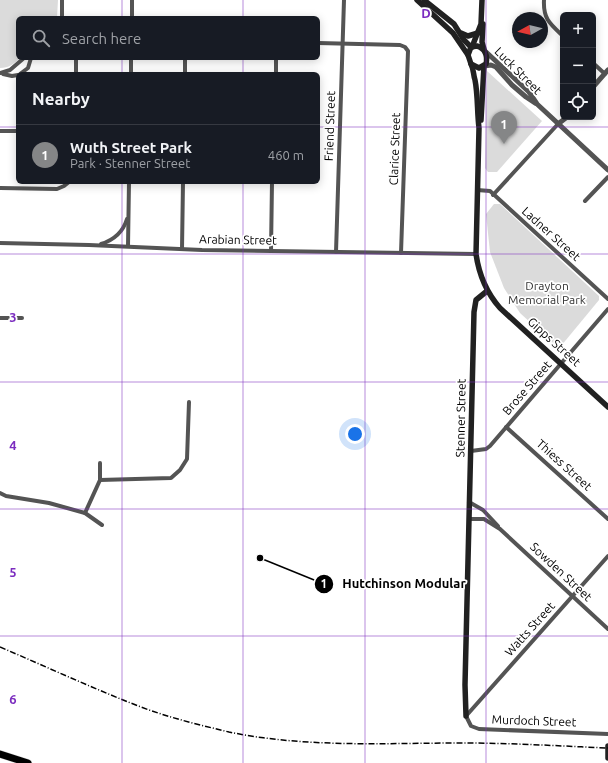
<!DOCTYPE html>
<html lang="en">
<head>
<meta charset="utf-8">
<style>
	:root { --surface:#171b24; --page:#242831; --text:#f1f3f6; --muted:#9ea1a6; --line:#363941; --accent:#858687 }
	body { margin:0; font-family:Ubuntu,sans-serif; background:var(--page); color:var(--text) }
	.controls { position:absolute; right:12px; top:12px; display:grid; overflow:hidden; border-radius:6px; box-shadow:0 2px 10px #0003 }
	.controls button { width:36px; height:36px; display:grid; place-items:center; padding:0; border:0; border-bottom:1px solid var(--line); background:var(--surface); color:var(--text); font:20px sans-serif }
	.compass { position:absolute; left:512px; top:12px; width:36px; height:36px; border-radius:50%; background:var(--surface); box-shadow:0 2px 10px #0003; rotate:262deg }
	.you { position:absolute; left:355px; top:434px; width:14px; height:14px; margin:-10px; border:3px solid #fff; border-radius:50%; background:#1a73e8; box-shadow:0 0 0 6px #1a73e833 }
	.badge { display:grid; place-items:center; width:26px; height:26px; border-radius:50%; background:var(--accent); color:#fff; font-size:13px; font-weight:700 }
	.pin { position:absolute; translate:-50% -33px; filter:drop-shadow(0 1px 2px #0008) }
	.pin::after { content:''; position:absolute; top:21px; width:14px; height:12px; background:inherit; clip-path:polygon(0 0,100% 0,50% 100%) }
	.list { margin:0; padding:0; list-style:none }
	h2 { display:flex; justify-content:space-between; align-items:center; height:52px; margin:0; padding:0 16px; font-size:17px }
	h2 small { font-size:13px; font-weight:400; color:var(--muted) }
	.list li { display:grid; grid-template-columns:26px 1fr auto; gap:12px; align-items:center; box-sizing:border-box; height:60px; padding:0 16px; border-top:1px solid var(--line) }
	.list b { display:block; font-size:15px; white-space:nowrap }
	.list p { margin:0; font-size:13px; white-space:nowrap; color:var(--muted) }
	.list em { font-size:13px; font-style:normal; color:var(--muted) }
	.icon { flex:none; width:22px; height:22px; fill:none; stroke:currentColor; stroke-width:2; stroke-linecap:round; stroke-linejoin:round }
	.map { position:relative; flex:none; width:608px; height:763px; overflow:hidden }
	.search { position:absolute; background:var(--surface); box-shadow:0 2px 10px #0003; left:16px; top:16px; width:304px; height:44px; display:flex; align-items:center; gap:10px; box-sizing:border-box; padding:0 14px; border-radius:6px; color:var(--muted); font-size:15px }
	.panel { position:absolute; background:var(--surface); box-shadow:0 2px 10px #0003; left:16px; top:72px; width:304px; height:112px; border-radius:6px }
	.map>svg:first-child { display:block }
	.green { fill:#dbdbdb }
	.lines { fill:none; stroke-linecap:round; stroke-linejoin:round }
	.trunk-casing { stroke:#dbdbdb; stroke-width:8 }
	.minor { stroke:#545454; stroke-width:4 }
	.tertiary { stroke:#545454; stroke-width:5 }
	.secondary { stroke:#212121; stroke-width:5.5 }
	.trunk { stroke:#000; stroke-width:7 }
	.rail { stroke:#000; stroke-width:1.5; stroke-dasharray:6 2 1 2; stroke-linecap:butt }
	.grid { fill:none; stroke:#7b2cbf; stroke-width:1; stroke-opacity:0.55 }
	.labels { text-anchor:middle; stroke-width:3.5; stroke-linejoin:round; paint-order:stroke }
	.street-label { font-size:12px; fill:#000; stroke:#fff }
	.park-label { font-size:12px; fill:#323232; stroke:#fff }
	.grid-label { font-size:13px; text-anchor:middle; font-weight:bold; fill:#7b2cbf; stroke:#fff; stroke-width:3.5; stroke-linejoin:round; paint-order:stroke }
	.leader { fill:none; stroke:#000; stroke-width:1.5 }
	.callout-dot { fill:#000; stroke:#fff; stroke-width:1.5 }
	.mark-label { font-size:12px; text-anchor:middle; font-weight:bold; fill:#fff }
	.callout-label { font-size:13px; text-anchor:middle; font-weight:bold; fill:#000; stroke:#fff; stroke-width:3.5; stroke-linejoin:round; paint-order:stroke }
</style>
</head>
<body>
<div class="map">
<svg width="608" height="763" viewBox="0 0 608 763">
	<rect width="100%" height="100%" fill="#fff"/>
	<!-- green -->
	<g class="green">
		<path d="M0 0H58L57 18H18V58H20C14 64 9 68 0 68Z"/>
		<path d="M487 71 542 121 497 172H488L485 168Z"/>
		<path d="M494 204H500L599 296V300L561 346H556L520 313 504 288 490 252 486 214Z"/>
	</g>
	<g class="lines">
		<defs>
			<path id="trunk" d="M0 754 28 763"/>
		</defs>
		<!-- trunk casing -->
		<use href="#trunk" class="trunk-casing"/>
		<!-- minor -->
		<g class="minor">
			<path d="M544 0C543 19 550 24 563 36"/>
			<path d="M62 18V0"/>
			<path d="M132 18V0"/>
			<path d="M318 43 400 45 405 47 408 51 401 253"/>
			<path d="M593 63 605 74"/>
			<path d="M0 73 10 70 24 58"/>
			<path d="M3 74 12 76 18 75"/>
			<path d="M20 74 28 68 31 58"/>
			<path d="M76 74V58"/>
			<path d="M131 74V58"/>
			<path d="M185 74V58"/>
			<path d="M276 74V58"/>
			<path d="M0 131H18"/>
			<path d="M0 188 57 189 64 186 69 182"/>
			<path d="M477 190 490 191 608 299"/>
			<path d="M493 195 558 124"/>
			<path d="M585 201 608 177"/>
			<path d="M0 243 89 245 202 250 476 254"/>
			<path d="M101 244C114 240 123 232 127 219"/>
			<path d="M128 246 129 182"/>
			<path d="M182 249 183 182"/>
			<path d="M271 251 272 182"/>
			<path d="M336 252 344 0"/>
			<path d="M0 318H22"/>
			<path d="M506 427 608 519"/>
			<path d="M471 451 486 449 490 446 608 309"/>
			<path d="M100 480 171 478 180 470 187 459 189 402"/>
			<path d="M0 493 6 496 49 503 85 513 102 525"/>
			<path d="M469 502 483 510 498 526"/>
			<path d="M85 513 100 480V463"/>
			<path d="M469 519H484L500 529 608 629"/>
			<path d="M608 556 466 716 471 726 479 729 608 734"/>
		</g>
		<!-- tertiary -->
		<g class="tertiary">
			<path d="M485 51 529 92 537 104 608 170"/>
			<path d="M484 66 491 65 496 67 512 85 526 97 535 103"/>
			<path d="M593 87 608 70"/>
			<path d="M558 124 567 117"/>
		</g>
		<!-- secondary -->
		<g class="secondary">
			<path d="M417 0 453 33 468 55"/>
			<path d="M424 0 454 24 464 40 471 47"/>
			<path d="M483 24 482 42 484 49"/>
			<path d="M461 33 468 36 478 33"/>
			<path d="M477 46C485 48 488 56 486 64L479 68 471 64 468 55 471 47Z"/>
			<path d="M472 47 481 24 482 0"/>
			<path d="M471 64C474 70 473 74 475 80 478 95 477 112 479 128L476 254C479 275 486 292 500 308L608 407"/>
			<path d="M481 120 484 66"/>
			<path d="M466 716 465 685 474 312 476 300 487 291"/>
			<path d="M608 746V758"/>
		</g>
		<!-- trunk -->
		<use href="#trunk" class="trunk"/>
		<!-- rail -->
		<path class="rail" d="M0 647C47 667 94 689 141 707 170 718 200 725 229 732 306 748 386 743 464 743 512 743 560 746 608 748"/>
	</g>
	<!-- grid -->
	<path class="grid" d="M122 0V18M243 0V18M365 0V763M486 0V763M122 58V74M243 58V74M0 127H18M318 127H608M122 182V763M243 182V763M0 254H608M0 382H608M0 509H608M0 636H608"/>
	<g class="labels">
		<!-- street labels -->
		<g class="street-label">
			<text transform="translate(518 71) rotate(45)" y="4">Luck Street</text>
			<text transform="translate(330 126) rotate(-88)" y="4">Friend Street</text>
			<text transform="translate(395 149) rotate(-88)" y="4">Clarice Street</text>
			<text transform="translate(551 234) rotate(42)" y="4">Ladner Street</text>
			<text transform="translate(238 240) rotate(1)" y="4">Arabian Street</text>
			<text transform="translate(554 342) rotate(42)" y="4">Gipps Street</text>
			<text transform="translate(527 388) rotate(-49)" y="4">Brose Street</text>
			<text transform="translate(461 418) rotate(-89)" y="4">Stenner Street</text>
			<text transform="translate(564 465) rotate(42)" y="4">Thiess Street</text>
			<text transform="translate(561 572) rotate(43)" y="4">Sowden Street</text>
			<text transform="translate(530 629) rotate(-48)" y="4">Watts Street</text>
			<text transform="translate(534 721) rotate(2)" y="4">Murdoch Street</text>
		</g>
		<!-- park labels -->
		<g class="park-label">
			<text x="547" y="290">Drayton<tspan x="547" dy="14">Memorial Park</tspan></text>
		</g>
	</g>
	<g class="grid-label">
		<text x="426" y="18">D</text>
		<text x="13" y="322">3</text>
		<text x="13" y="450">4</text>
		<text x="13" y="577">5</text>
		<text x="13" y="704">6</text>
	</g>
	<!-- callouts -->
	<path class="leader" d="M260 558L324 584"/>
	<g class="callout-dot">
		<circle cx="260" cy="558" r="4"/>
		<circle cx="324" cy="584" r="10"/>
	</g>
	<g class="mark-label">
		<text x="324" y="588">1</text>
	</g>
	<g class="callout-label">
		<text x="404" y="588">Hutchinson Modular</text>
	</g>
</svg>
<div class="controls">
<button>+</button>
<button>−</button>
<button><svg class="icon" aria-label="locate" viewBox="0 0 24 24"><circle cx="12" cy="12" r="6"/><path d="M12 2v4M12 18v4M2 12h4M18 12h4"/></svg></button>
</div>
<svg class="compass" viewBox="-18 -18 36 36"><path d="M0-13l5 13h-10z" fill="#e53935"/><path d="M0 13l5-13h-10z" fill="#9ea1a6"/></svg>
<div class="you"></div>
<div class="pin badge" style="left:504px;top:144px">1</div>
<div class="search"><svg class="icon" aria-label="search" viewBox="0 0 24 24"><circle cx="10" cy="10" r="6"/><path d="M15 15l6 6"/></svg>Search here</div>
<section class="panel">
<h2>Nearby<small></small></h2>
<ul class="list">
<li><span class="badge">1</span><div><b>Wuth Street Park</b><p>Park · Stenner Street</p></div><em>460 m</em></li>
</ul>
</section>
</div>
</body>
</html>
